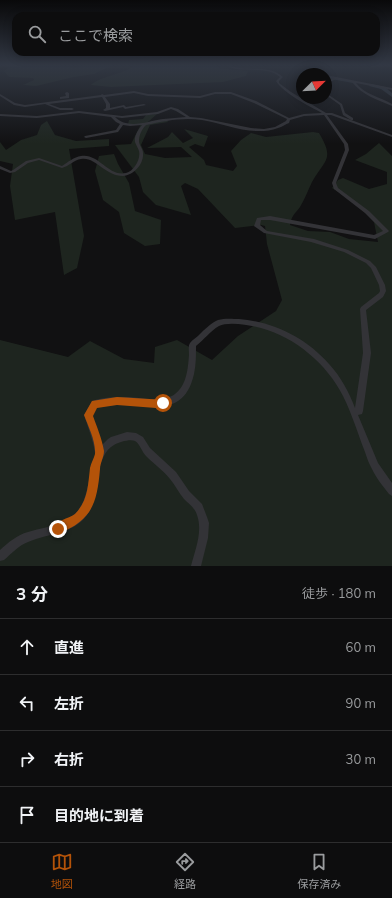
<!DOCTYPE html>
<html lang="ja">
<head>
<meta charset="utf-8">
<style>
	:root { --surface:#0d0d0e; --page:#161617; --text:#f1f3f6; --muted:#9a9c9e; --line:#2d2d2e; --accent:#b45309 }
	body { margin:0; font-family:Mulish,"Noto Sans JP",sans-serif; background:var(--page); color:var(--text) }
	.compass { position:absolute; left:296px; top:68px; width:36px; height:36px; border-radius:50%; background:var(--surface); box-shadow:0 2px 10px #0003; rotate:66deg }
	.stop { position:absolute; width:12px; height:12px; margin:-9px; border:3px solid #b45309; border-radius:50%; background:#fff }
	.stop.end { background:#b45309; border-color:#fff; box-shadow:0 1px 4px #0008 }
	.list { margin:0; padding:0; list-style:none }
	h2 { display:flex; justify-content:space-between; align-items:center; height:52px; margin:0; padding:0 16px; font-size:17px }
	h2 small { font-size:13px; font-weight:400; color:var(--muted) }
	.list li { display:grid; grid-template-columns:26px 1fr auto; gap:12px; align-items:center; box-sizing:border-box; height:56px; padding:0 16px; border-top:1px solid var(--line) }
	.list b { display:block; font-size:15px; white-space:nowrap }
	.list em { font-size:13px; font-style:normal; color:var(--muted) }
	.icon { flex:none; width:22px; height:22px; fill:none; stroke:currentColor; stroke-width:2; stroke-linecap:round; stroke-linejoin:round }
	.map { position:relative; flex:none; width:392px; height:566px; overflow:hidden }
	.search { position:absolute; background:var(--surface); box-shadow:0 2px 10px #0003; left:12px; right:12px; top:12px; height:44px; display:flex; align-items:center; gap:10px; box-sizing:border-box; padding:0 14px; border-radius:12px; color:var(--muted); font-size:15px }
	.sheet { height:276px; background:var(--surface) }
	nav { display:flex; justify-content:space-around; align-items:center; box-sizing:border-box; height:56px; border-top:1px solid var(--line); background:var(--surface); font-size:11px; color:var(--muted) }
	nav a { display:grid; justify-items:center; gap:2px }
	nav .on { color:var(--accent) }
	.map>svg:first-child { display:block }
	.green { fill:#1e251f }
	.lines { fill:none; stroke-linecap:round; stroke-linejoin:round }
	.river { fill:#2c333a; fill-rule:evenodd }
	.minor { fill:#333337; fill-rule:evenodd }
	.route { fill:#b45309 }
</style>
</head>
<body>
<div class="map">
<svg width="392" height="566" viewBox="0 0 392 566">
	<rect width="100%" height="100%" fill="#111112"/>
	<!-- green -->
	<g class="green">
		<path d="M7 65H57L75 68 86 65H113L94 74 74 77 36 86 23 85 34 80 33 78 9 77 4 71 9 67Z"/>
		<path d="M131 65H216L219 68 248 71 246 76 223 82 111 87 91 85C99 77 121 74 133 67Z"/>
		<path d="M157 114 148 122 166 119 168 122 150 125 141 145 145 154 165 158 192 157 181 147 147 148 168 137 172 132 183 143 193 138 184 129 208 136 204 147 195 144 189 147 204 160 206 165 233 171 237 166 231 151 241 140 251 133 266 137 313 132 319 133C335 160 325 159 312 182 308 190 305 199 300 207 294 215 292 215 290 225L308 231 330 232 349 239 378 242 374 222 355 202 332 188 338 180 343 178 369 189 387 184V172L355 160 366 154 379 143 392 156V566H0V340L68 357 90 341 124 359 154 363 155 347 177 340 212 360 238 336 276 311 282 300 267 244 265 226 261 225 235 228 198 189 185 183 181 186 191 215 156 205 143 192 139 177 115 145 131 144 141 124H128L129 120 143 119 146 115Z"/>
		<path d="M47 121 55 135 76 141 109 139V146L69 149 84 236 77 268 64 275 55 212 15 220 10 186 13 164 0 161V142L6 150 21 140 37 135 41 125Z"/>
		<path d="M114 154 118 164 129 183 135 211 161 220 160 244 145 246 124 233 119 212 103 200 95 171 99 156Z"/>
	</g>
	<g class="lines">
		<!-- river -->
		<g class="river">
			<path d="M307 65H312L318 70 317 74H313L314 71Z"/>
			<path d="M326 76 353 81 355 82 353 83 326 78Z"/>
			<path d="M371 84 385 87 392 93V97L381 89 369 86Z"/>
		</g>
		<!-- minor -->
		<g class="minor">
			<path d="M225 65C230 65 235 68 240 68 255 70 271 66 283 77L279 81V83L291 92 326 113H332L392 135V137L331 115H327L348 144 349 150 336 183 338 188 369 211 389 231 388 232 375 239 270 220H261L260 225 267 231 314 239 348 250 370 261 376 267 385 285 386 291 383 297 366 310 371 353 363 411 362 414 358 415 378 463 392 483V496L389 494C383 486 376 478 372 469 369 464 367 458 365 452 358 434 352 414 343 396 327 364 295 337 261 328 251 325 228 321 219 326 210 331 204 340 196 346 196 355 196 365 194 374 185 413 159 407 128 405 117 404 108 406 97 407L92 416 102 445 108 439 111 437 127 432 136 433 143 437 150 448 176 472 189 491 202 504 207 517 209 523 208 538 201 566H191C195 550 203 532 197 515 195 508 189 504 184 499 179 493 175 485 170 479 163 470 154 464 146 456 142 452 140 444 135 441 130 439 119 442 114 445 94 456 100 493 89 512 76 534 49 533 28 542 19 545 11 554 4 560L0 561V550C9 542 17 535 28 532 40 528 52 527 63 522 86 511 86 492 91 471 92 466 94 461 95 456 96 448 87 424 84 415L92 401C103 397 117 397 128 397 143 398 163 403 175 394 187 385 188 368 189 355 189 351 188 346 190 343 192 340 197 337 199 335 205 329 211 323 218 320 225 318 233 319 239 319 274 322 306 338 329 364 341 377 349 392 355 408L363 353 360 309 361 307 379 293 380 291 379 285 371 268 366 263 344 252 311 242 264 233 254 226 257 218 270 216 374 235 383 231 365 213 334 189 332 183 345 150 344 144 324 115 304 116 290 120 289 123C286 124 282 127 278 128 253 137 226 124 202 120 183 117 164 121 146 125 142 129 139 135 139 141 139 145 143 149 143 153 144 164 134 175 123 176 105 176 95 156 81 159 74 160 69 166 62 168L39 160 28 163 15 172 10 173 0 169V166L11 171 13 170 26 161 39 158 62 166C68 162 74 157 81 156 99 153 108 177 126 173 134 171 141 159 139 151 138 148 136 145 135 142 134 136 138 130 142 125L130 126 123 125 118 132 86 138 84 137 85 136 116 130 120 124 116 122 111 117 79 113 37 118 0 116V114L37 116 79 111 122 116 157 112 171 107 178 109 190 117 201 118 251 128 264 129 275 127 286 121 287 119 254 103 231 94H215L200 98 148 96 134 93 105 97 110 104V108L124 105 126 107 144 104 146 105 125 109 123 107 105 111 103 110 106 108V104L102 97 49 104 60 108H72L74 109 72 110H60L45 104 25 107 14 105 0 96V94L15 103 25 105 101 95 102 94 104 95 134 91 148 94 200 96 215 92H231L256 101 289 118 304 114 322 113C309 106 283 93 276 81L280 77C265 64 242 75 225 65ZM171 109 176 111 186 117C178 118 171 118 163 119 148 121 128 130 115 117L122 118 158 114Z"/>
			<path d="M313 65C318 65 320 70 323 74H321L316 68Z"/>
			<path d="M326 75 392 88V90L356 83C364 94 380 97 392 104V106C378 100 362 95 352 82L336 79 326 84V82L333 78 326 77Z"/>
			<path d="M67 92 69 93V98L60 99V97L66 96 65 93Z"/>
			<path d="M326 93 342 104 345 113 353 118V120H351L343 115 340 105 326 95Z"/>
		</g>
	</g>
	<!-- sky -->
	<linearGradient id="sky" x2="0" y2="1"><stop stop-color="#09090a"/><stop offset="0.45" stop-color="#323844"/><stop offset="1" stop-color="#323844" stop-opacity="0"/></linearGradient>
	<rect width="392" height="144" fill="url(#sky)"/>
	<!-- route -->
	<path class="route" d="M117 397 166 400 168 403 166 406 156 408 117 405 97 408 93 416C97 427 102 439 104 451 104 457 100 463 100 469 97 504 92 520 58 534L54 532 53 529C56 520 68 519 75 514 88 501 88 485 90 468 91 463 94 458 95 454 96 441 88 426 84 415L92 401Z"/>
</svg>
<svg class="compass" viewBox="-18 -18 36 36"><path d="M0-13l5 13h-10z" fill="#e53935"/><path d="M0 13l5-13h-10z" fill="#9a9c9e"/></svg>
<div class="stop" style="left:163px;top:403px"></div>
<div class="stop end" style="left:58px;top:529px"></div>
<div class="search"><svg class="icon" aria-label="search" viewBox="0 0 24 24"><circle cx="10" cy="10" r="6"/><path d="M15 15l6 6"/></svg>ここで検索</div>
</div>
<section class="sheet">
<h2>3 分<small>徒歩 · 180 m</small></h2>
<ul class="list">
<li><svg class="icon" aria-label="ahead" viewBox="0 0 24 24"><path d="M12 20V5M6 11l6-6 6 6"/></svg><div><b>直進</b></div><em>60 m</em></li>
<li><svg class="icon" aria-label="left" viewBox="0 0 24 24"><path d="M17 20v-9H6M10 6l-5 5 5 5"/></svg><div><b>左折</b></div><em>90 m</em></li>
<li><svg class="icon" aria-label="right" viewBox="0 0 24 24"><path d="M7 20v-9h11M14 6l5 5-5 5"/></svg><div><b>右折</b></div><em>30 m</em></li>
<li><svg class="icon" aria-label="arrive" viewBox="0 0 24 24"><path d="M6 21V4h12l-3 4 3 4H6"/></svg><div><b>目的地に到着</b></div></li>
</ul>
</section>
<nav>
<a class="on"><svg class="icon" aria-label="map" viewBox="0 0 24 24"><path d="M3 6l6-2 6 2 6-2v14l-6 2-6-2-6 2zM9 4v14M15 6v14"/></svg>地図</a>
<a><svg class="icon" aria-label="directions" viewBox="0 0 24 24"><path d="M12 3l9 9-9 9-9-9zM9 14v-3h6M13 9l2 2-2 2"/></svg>経路</a>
<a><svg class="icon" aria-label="saved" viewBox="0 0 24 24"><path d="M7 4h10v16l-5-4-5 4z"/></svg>保存済み</a>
</nav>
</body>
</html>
